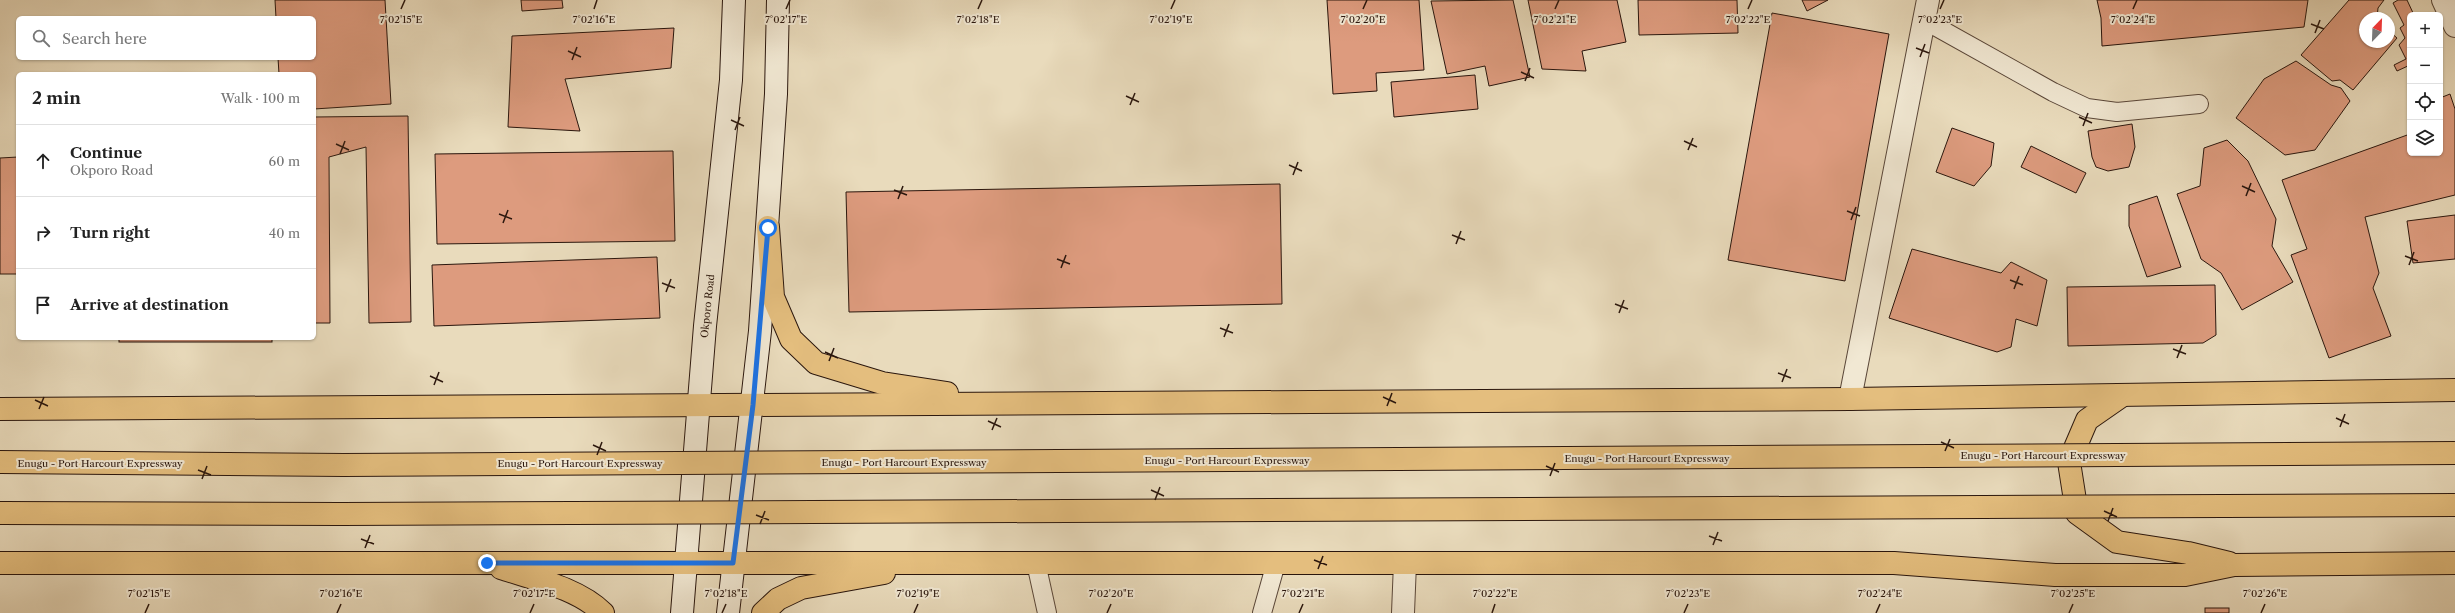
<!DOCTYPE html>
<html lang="en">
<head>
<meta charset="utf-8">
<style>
	:root { --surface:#fff; --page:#f6f6f6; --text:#222; --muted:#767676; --line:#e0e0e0 }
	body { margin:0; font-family:"Libre Caslon Text",serif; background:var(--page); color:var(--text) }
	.controls { position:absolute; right:12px; top:12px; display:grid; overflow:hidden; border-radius:6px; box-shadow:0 1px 3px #0004 }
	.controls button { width:36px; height:36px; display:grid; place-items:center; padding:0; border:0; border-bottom:1px solid var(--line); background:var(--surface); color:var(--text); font:20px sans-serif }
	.compass { position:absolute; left:2359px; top:12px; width:36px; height:36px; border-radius:50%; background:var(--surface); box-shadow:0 1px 3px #0004; rotate:23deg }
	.stop { position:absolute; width:12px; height:12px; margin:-9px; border:3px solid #1a73e8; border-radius:50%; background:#fff }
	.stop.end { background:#1a73e8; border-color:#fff; box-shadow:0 1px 4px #0008 }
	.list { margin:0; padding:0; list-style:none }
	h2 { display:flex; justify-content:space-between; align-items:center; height:52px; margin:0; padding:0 16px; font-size:17px }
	h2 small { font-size:13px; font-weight:400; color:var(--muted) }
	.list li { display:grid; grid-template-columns:26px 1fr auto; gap:12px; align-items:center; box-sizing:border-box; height:72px; padding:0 16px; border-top:1px solid var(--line) }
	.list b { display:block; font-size:15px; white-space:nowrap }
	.list p { margin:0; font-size:13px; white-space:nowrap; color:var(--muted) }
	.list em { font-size:13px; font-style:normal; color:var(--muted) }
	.icon { flex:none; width:22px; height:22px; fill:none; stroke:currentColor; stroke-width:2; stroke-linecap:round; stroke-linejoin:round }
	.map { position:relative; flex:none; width:2455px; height:613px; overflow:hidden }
	.search { position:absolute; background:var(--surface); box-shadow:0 1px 3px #0004; left:16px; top:16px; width:300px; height:44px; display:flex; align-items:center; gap:10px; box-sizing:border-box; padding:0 14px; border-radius:6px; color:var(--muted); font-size:15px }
	.panel { position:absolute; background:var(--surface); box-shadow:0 1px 3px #0004; left:16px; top:72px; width:300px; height:268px; border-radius:6px }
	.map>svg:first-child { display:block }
	.building { fill:#dd9b7e; stroke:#2a160d }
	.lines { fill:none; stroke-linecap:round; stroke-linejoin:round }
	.service-casing { stroke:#5a4739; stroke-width:20 }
	.minor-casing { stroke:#5a4739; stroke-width:24 }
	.secondary-casing { stroke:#2a160d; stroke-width:24 }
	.primary-casing { stroke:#2a160d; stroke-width:24 }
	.trunk-casing { stroke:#2a160d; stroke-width:24 }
	.service { stroke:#f1e8d3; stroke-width:18 }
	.minor { stroke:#f1e8d3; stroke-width:22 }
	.secondary { stroke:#f1e8d3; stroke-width:22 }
	.primary { stroke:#e4be7e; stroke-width:22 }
	.trunk { stroke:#e4be7e; stroke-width:22 }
	.trunk-bridge-casing { stroke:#2a160d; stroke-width:24; stroke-linecap:butt }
	.trunk-bridge { stroke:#e4be7e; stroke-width:22 }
	.route { stroke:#1a73e8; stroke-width:5 }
	.ticks { fill:none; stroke:#2a160d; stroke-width:1.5 }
	.labels { text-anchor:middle; stroke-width:4; stroke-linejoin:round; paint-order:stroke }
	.street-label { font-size:10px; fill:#2a160d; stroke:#f1e8d3 }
	.ticks-label { font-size:10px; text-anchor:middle; fill:#2a160d; stroke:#f1e8d3; stroke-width:4; stroke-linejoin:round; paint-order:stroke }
</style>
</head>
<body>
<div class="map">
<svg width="2455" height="613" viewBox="0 0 2455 613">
	<rect width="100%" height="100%" fill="#e9dbbc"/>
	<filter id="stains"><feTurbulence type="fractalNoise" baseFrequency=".005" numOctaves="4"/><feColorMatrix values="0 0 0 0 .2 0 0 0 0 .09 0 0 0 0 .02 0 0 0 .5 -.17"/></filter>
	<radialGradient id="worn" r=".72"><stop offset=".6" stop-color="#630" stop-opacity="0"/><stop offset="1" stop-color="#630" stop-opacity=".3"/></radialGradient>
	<!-- building -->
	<g class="building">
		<path d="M275 0H385L391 104 314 109V74H279L278 58H314V18H276Z"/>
		<path d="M521 0H562L563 8 522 11Z"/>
		<path d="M1327 0H1419L1424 70 1376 73 1377 91 1333 94Z"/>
		<path d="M1513 0 1530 77 1489 86 1485 66 1447 74 1431 1Z"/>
		<path d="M1528 0H1617L1626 42 1582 51 1586 71 1542 69Z"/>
		<path d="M1638 0H1737L1738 33 1639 35Z"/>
		<path d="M1802 0H1828L1807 11Z"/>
		<path d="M2097 0H2308L2304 27 2102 46 2101 18Z"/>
		<path d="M2349 0H2384L2378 8 2377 18H2365V42H2389V31L2397 38 2353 90 2340 80 2332 81 2301 55Z"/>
		<path d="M2398 0H2407L2414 15H2410V65L2397 71 2394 65 2406 59 2399 45 2405 38 2400 28 2404 25 2393 3Z"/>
		<path d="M1772 13 1889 34 1845 281 1728 260Z"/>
		<path d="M674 28 671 68 565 79 580 131 508 127 512 36Z"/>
		<path d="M2296 61 2331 85 2341 88 2350 101 2315 150 2285 155 2236 118 2264 79Z"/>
		<path d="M1475 75 1478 109 1394 117 1391 82Z"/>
		<path d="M2450 94 2455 109V195L2365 217 2379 273 2373 288 2391 336 2329 358 2291 255 2307 249 2282 180 2410 134V153H2440V98Z"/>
		<path d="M408 116 411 322 369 323 366 147 329 157 330 323H314V117Z"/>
		<path d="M2132 124 2135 147 2129 167 2108 171 2096 167 2092 157 2088 131Z"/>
		<path d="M1952 128 1994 143 1991 166 1974 186 1936 172Z"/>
		<path d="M2227 140 2248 161 2276 219 2272 246 2293 282 2242 310 2221 273 2201 259 2177 194 2200 186 2204 148Z"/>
		<path d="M2031 146 2086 173 2076 193 2021 167Z"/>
		<path d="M673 151 675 241 437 244 435 154Z"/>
		<path d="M18 157V274H0V158Z"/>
		<path d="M1280 184 1282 304 849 312 846 192Z"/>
		<path d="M2157 196 2181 267 2147 277 2129 226V205Z"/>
		<path d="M2455 215V259L2413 263 2407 221Z"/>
		<path d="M1912 249 2001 273 2011 262 2047 280 2037 326 2016 319 2011 347 1997 352 1889 318Z"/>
		<path d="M657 257 660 318 434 326 432 265Z"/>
		<path d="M2215 285 2216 335 2203 343 2068 346 2067 287Z"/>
		<rect x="119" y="338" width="153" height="4"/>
		<rect x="2205" y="608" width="24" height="5"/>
	</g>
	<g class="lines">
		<defs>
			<g id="service">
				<path d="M1924 20 2053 92 2087 108 2117 112 2199 104"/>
				<path d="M1036 563 1047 613"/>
				<path d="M1262 613 1276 563"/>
			</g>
			<g id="minor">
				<path d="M2443 0 2455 26"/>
				<path d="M1850 399 1928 0"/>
				<path d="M1403 613 1405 563"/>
			</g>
			<g id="secondary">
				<path d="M682 613 705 326 731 80 734 0"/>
				<path d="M728 613 760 331 776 94 778 0"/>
			</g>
			<g id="primary">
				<path d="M768 227 773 297 791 339 816 363 882 383 947 393"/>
				<path d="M2123 395 2087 420 2069 462 2077 513 2117 542 2188 553 2229 563"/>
				<path d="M0 409 1850 399 2455 390"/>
				<path d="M0 563H1894L2055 575H2185L2234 565 2455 563"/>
				<path d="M501 568C534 579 578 588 603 613"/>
				<path d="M763 613 778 599 801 588 884 573"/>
			</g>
			<g id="trunk">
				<path d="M0 462 344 465"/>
				<path d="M0 513 342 514"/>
			</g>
		</defs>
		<!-- service casing -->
		<use href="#service" class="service-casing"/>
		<!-- minor casing -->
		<use href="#minor" class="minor-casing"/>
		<!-- secondary casing -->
		<use href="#secondary" class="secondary-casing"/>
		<!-- primary casing -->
		<use href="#primary" class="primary-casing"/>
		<!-- trunk casing -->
		<use href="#trunk" class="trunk-casing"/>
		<!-- service -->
		<use href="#service" class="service"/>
		<!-- minor -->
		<use href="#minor" class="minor"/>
		<!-- secondary -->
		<use href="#secondary" class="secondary"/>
		<!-- primary -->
		<use href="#primary" class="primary"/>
		<!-- trunk -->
		<use href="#trunk" class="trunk"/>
		<defs>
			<g id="trunk-bridge">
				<path d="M344 465 2455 453"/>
				<path d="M342 514 2455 505"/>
			</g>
		</defs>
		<!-- trunk-bridge casing -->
		<use href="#trunk-bridge" class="trunk-bridge-casing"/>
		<!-- trunk-bridge -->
		<use href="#trunk-bridge" class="trunk-bridge"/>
	</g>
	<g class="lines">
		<!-- route -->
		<path class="route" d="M487 563H733L753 405 768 228"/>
	</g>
	<!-- ticks -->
	<path class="ticks" d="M401 9 405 0M594 9 597 0M786 9 790 0M978 9 982 0M1171 9 1175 0M1363 9 1367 0M1555 9 1559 0M1748 9 1752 0M1940 9 1944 0M2133 9 2137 0M2311 24 2324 29M2315 33 2320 20M1916 48 1929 53M568 51 581 57M1920 57 1925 44M572 60 577 47M1521 72 1534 78M1525 81 1530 68M1126 96 1139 102M1130 105 1135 93M2079 117 2092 123M731 120 744 126M2083 126 2088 113M735 130 740 117M1684 141 1697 147M336 144 349 150M1688 150 1693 138M340 154 345 141M1289 165 1302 171M1293 175 1298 162M2242 186 2255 192M894 190 907 195M2246 196 2251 183M898 199 903 186M1847 211 1860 216M499 214 512 219M1851 220 1856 207M503 223 508 210M1452 235 1465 240M1456 244 1461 231M2405 256 2418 261M1057 259 1070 264M2409 265 2414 252M1061 268 1066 255M2010 280 2023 285M662 283 675 288M2014 289 2019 276M666 292 671 279M1615 304 1628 309M1619 313 1624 300M1220 328 1233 333M1224 337 1229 324M2173 349 2186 354M825 352 838 358M2177 358 2182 345M829 361 834 348M1778 373 1791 378M430 376 443 382M1782 382 1787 369M434 385 439 372M1383 397 1396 403M35 400 48 406M1387 406 1392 393M39 409 44 397M2336 418 2349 424M988 421 1001 427M2340 427 2345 414M992 430 997 418M1941 442 1954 448M593 445 606 451M1945 451 1950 439M597 455 602 442M1546 466 1559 472M198 470 211 475M1550 476 1555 463M202 479 207 466M1151 490 1164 496M1155 500 1160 487M2104 511 2117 517M756 515 769 520M2108 521 2113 508M760 524 765 511M1709 536 1722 541M361 539 374 544M1713 545 1718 532M365 548 370 535M1314 560 1327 565M1318 569 1323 556M145 613 149 604M337 613 341 604M530 613 534 604M722 613 726 604M914 613 918 604M1107 613 1111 604M1299 613 1303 604M1492 613 1495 604M1684 613 1688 604M1876 613 1880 604M2069 613 2073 604M2261 613 2265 604"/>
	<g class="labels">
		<!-- street labels -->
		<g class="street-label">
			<text transform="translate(707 306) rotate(-84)" y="4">Okporo Road</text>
			<text x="2043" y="459">Enugu - Port Harcourt Expressway</text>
			<text x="1647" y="462">Enugu - Port Harcourt Expressway</text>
			<text x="1227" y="464">Enugu - Port Harcourt Expressway</text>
			<text x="904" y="466">Enugu - Port Harcourt Expressway</text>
			<text x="100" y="467">Enugu - Port Harcourt Expressway</text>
			<text x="580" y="467">Enugu - Port Harcourt Expressway</text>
		</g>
	</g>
	<g class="ticks-label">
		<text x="401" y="23">7°02'15"E</text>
		<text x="594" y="23">7°02'16"E</text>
		<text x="786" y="23">7°02'17"E</text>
		<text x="978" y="23">7°02'18"E</text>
		<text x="1171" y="23">7°02'19"E</text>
		<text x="1363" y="23">7°02'20"E</text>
		<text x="1555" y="23">7°02'21"E</text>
		<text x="1748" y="23">7°02'22"E</text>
		<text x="1940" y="23">7°02'23"E</text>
		<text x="2133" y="23">7°02'24"E</text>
		<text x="149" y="597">7°02'15"E</text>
		<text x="341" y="597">7°02'16"E</text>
		<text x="534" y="597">7°02'17"E</text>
		<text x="726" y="597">7°02'18"E</text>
		<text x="918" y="597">7°02'19"E</text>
		<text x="1111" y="597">7°02'20"E</text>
		<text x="1303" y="597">7°02'21"E</text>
		<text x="1495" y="597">7°02'22"E</text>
		<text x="1688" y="597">7°02'23"E</text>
		<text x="1880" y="597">7°02'24"E</text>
		<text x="2073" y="597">7°02'25"E</text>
		<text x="2265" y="597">7°02'26"E</text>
	</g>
	<rect width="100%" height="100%" filter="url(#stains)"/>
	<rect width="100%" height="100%" fill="url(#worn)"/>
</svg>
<div class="controls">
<button>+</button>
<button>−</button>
<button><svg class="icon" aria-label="locate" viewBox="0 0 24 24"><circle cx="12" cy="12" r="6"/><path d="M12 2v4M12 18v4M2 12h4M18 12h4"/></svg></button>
<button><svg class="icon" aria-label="layers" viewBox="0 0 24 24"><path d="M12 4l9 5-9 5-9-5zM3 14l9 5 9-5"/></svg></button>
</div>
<svg class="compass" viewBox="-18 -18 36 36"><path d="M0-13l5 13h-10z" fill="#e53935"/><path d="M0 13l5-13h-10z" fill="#767676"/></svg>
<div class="stop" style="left:768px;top:228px"></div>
<div class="stop end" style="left:487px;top:563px"></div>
<div class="search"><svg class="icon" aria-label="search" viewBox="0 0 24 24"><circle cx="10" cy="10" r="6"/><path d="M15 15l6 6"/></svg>Search here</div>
<section class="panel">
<h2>2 min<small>Walk · 100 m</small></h2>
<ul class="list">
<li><svg class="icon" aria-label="ahead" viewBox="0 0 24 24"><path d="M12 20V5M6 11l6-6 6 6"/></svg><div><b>Continue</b><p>Okporo Road</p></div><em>60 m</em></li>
<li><svg class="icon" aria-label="right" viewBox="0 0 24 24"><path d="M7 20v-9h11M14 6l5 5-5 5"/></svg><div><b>Turn right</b></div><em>40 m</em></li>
<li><svg class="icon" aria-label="arrive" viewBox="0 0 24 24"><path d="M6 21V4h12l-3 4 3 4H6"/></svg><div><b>Arrive at destination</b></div></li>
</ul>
</section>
</div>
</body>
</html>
